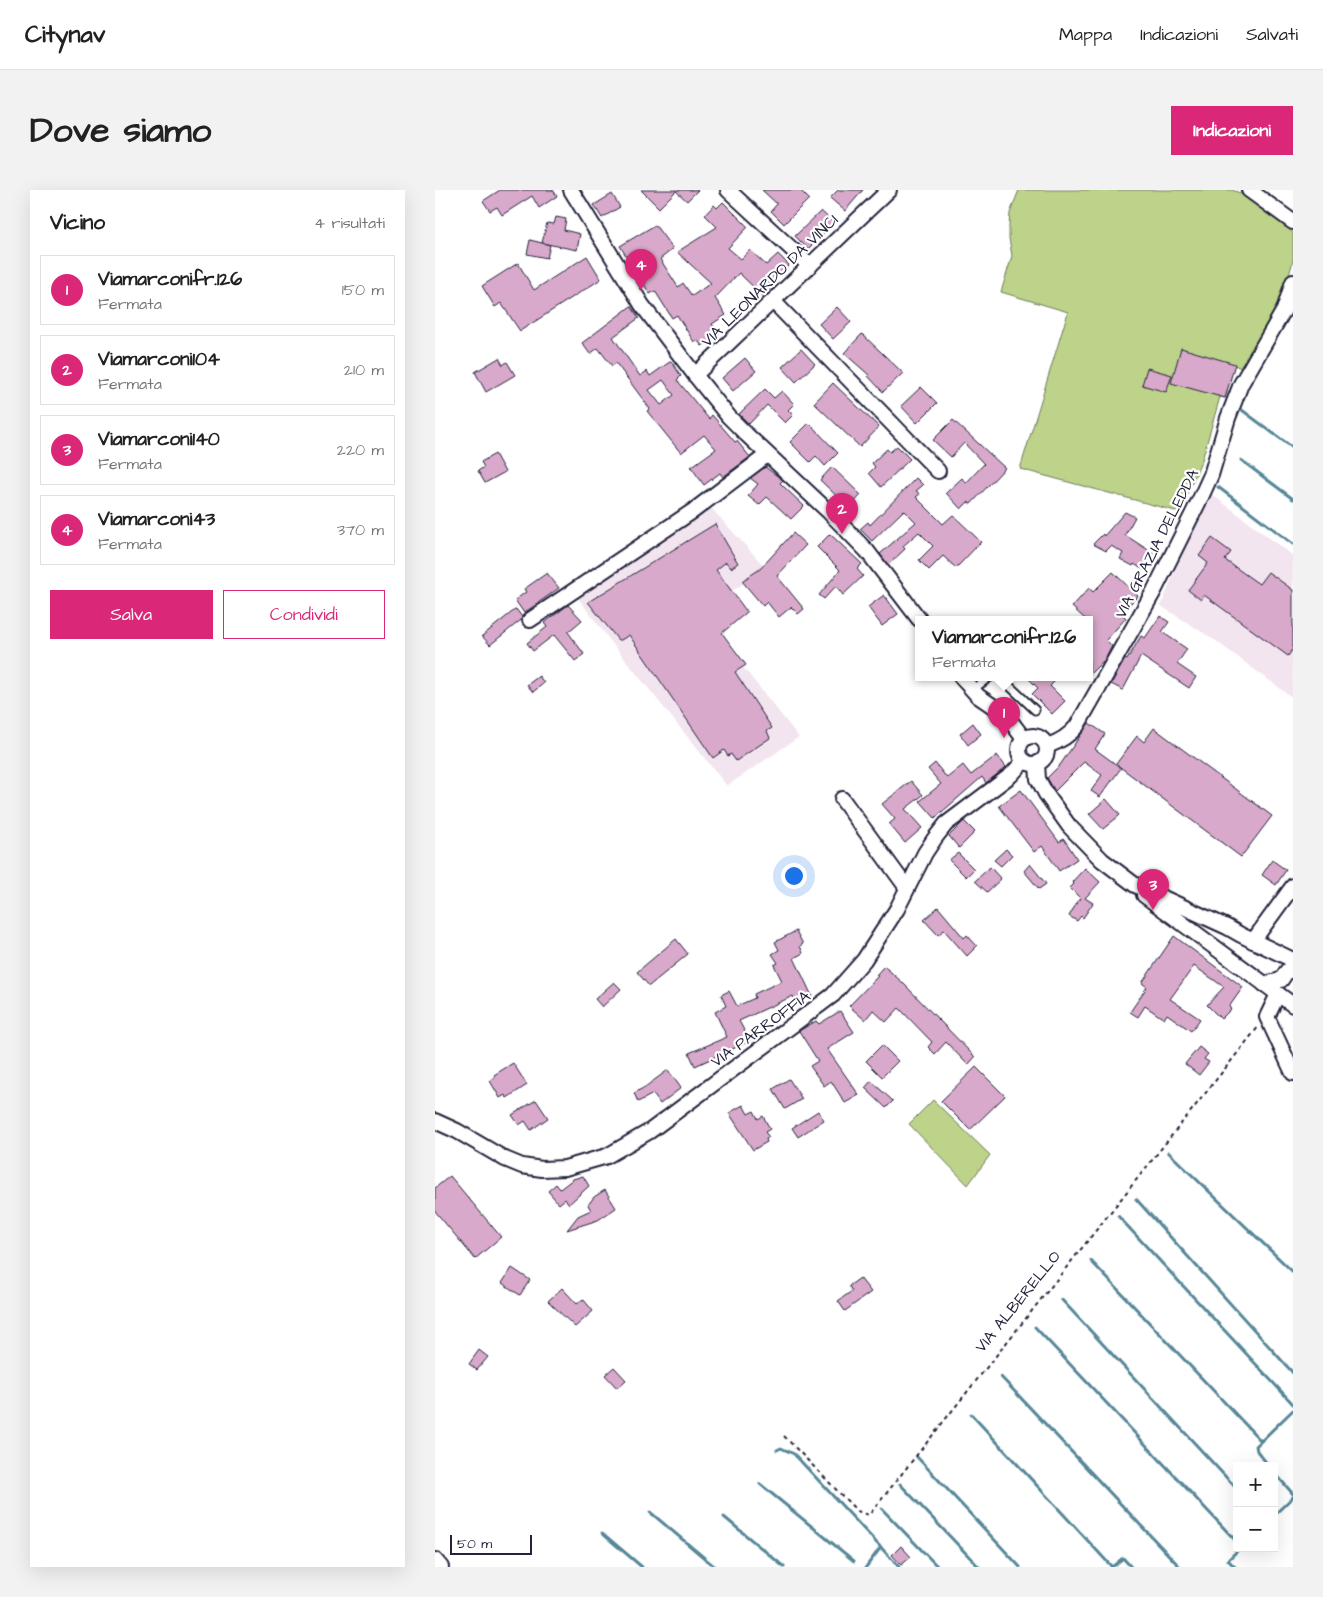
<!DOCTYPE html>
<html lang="it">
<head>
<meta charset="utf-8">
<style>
	:root { --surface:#fff; --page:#f2f2f2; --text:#222; --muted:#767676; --line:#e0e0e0; --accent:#db2777 }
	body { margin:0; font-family:"Architects Daughter",sans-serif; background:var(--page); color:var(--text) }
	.controls { position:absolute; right:15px; bottom:15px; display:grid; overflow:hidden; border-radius:0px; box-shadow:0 5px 20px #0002 }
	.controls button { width:45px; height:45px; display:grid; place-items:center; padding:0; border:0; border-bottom:1px solid var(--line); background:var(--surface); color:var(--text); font:25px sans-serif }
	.scale { position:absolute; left:15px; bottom:12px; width:82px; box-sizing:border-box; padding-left:5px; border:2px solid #22223b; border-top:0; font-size:14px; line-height:18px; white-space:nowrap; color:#22223b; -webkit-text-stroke:4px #fff; paint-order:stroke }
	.you { position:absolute; left:358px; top:685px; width:18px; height:18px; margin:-12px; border:4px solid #fff; border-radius:50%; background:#1a73e8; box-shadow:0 0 0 8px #1a73e833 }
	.badge { display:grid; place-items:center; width:32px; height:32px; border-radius:50%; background:var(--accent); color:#fff; font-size:16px; font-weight:700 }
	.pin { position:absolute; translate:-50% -41px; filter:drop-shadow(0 1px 2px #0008) }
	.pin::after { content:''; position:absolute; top:26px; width:18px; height:15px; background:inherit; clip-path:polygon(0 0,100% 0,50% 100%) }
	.popup { position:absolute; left:480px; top:426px; width:178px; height:65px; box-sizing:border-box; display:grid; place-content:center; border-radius:0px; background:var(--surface); filter:drop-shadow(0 1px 4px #0005); font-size:16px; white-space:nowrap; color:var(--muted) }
	.popup b { font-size:19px; color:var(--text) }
	.popup::after { content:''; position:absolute; left:50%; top:100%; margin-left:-10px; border:10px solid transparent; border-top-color:var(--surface) }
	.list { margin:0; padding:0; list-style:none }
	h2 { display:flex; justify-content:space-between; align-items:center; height:65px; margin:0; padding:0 20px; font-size:21px }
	h2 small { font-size:16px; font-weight:400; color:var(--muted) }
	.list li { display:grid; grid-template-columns:32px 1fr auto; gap:15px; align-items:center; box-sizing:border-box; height:70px; margin:0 10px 10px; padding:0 10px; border:1px solid var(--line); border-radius:0px }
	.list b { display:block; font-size:19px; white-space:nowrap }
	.list p { margin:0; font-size:16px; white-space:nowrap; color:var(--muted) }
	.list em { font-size:16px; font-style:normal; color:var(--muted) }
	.actions { display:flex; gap:10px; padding:15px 20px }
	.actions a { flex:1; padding:11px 0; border:1px solid var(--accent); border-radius:0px; text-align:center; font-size:18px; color:var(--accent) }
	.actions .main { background:var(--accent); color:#fff }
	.map { position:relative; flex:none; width:858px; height:1377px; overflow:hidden; border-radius:0px }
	header { display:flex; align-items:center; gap:30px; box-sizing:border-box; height:70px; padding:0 25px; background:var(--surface); border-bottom:1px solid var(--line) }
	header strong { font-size:24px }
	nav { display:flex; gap:28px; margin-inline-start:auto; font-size:18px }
	.intro { display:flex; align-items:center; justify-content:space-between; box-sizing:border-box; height:120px; padding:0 30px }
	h1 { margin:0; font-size:35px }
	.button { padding:12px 22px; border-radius:0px; background:var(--accent); color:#fff; font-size:18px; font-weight:700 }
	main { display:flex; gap:30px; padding:0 30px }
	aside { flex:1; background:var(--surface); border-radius:0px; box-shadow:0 5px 20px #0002 }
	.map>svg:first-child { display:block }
	.built { fill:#f3e5ef }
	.green { fill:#bcd389; stroke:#6f7a62 }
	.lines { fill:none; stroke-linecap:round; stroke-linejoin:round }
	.stream { stroke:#578798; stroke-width:3 }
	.building { fill:#d8a9ca; stroke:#22223b; fill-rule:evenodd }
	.service-casing { stroke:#22223b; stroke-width:11 }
	.minor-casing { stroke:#22223b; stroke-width:18 }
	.path { stroke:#22223b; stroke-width:2; stroke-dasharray:4 4; stroke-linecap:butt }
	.service { stroke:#fff; stroke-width:7 }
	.minor { stroke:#fff; stroke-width:14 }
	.labels { text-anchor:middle; stroke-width:4.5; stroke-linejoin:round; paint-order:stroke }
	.street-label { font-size:16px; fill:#22223b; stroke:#fff }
</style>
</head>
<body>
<header>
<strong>Citynav</strong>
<nav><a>Mappa</a><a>Indicazioni</a><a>Salvati</a></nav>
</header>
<div class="intro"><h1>Dove siamo</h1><a class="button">Indicazioni</a></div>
<main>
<aside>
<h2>Vicino<small>4 risultati</small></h2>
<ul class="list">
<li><span class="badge">1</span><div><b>Viamarconifr.126</b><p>Fermata</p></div><em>150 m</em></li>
<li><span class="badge">2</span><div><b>Viamarconi104</b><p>Fermata</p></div><em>210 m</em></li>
<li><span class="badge">3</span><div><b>Viamarconi140</b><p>Fermata</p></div><em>220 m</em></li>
<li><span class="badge">4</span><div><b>Viamarconi43</b><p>Fermata</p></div><em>370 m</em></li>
</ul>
<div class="actions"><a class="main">Salva</a><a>Condividi</a></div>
</aside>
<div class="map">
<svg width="858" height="1377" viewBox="0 0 858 1377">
	<rect width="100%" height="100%" fill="#fff"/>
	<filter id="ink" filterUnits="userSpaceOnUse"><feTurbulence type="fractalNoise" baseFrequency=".02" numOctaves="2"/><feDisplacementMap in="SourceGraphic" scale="10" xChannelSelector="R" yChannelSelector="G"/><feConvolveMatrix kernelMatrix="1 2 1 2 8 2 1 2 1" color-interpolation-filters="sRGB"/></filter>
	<g filter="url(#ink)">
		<!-- built -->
		<g class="built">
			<path d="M774 302 858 366V508L781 451 726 416 757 337Z"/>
			<path d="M266 307 331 378 265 423 364 547 292 596 176 452 137 400Z"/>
		</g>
		<!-- green -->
		<g class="green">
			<path d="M584 0H797L816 7 858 43V71L847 109 806 178 799 175 790 208 785 207 767 270 744 322 585 279 633 122 566 102 577 66 574 48V35L575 23Z"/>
			<path d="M498 910 555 965 533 995 474 934Z"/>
		</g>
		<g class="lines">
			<!-- stream -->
			<g class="stream">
				<path d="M807 220 858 258"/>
				<path d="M806 270 858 309"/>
				<path d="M783 297 858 354"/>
				<path d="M733 962 858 1082"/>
				<path d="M701 1009 858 1183"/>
				<path d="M683 1026 858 1214"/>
				<path d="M656 1071 826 1251"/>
				<path d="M626 1109 802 1299"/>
				<path d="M600 1137 802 1352"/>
				<path d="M566 1187 745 1377"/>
				<path d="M536 1224 677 1377"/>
				<path d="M342 1260 346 1258 359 1264 464 1377"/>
				<path d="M482 1267 585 1377"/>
				<path d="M834 1276 822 1261 821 1256 858 1220"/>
				<path d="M839 1282 858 1304"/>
				<path d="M325 1294 419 1371"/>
				<path d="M465 1294 544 1377"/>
				<path d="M447 1319 503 1377"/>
				<path d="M215 1322 280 1377"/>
				<path d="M839 1325 858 1307"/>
				<path d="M289 1327 349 1377"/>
				<path d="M167 1343 207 1377"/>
				<path d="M431 1377 446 1357"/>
				<path d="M677 1377 688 1368 696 1377"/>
				<path d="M800 1377 793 1370 805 1358"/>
			</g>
		</g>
		<!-- building -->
		<g class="building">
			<path d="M65 0H118L122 6 104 18 97 6 67 25 62 17 55 21 48 11Z"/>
			<path d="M206 0H263L252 11 241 1 224 18Z"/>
			<path d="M327 0H365L374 9 349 34 336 21 342 14Z"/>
			<path d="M403 0H428L410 21 395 8Z"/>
			<path d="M177 4 185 17 167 28 159 15Z"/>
			<path d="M288 12 313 37 293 58 306 69 315 60 331 75 343 64 354 75 335 95 338 99 329 107 304 83 280 108 291 125 277 134 284 144 267 156 262 150 259 152 242 125 237 128 220 101 215 104 185 56 220 35 238 59 225 69 243 97 248 93 257 106 276 93 242 62 282 37 270 25 279 15 282 18Z"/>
			<path d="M386 21 399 33 373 59 360 46Z"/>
			<path d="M121 27 131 29 129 40 145 44 142 60 107 53 112 33 119 34Z"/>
			<path d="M95 50 115 55 112 68 92 64Z"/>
			<path d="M152 66 166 89 85 141 66 113 60 117 47 96 83 73 99 100Z"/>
			<path d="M196 116 204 128 178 147 205 186 212 181 215 186 236 171 246 186 242 190 274 229 277 225 300 252 302 251 315 267 288 287 285 283 269 295 256 277 281 259 269 245 246 263 212 221 215 219 181 173 177 176 163 158 155 164 147 153ZM228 190 239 205 226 215 214 200Z"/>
			<path d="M402 117 416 132 398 149 384 134Z"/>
			<path d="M427 144 468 183 448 202 433 186 434 185 409 163Z"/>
			<path d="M746 158 800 174 790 208 736 193Z"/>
			<path d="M366 159 380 174 361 192 347 177Z"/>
			<path d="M64 168 68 175 72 172 80 185 51 202 40 182Z"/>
			<path d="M310 168 321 181 298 201 287 188Z"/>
			<path d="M712 178 737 185 731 202 707 195Z"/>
			<path d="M398 193 444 237 425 257 379 213Z"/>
			<path d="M486 197 502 213 482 233 466 216Z"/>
			<path d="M330 199 339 208 347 201 359 214 353 220 358 225 350 233 332 215 314 234 304 224Z"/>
			<path d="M518 230 570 278 536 314 533 312 526 319 511 303 527 288 531 293 549 274 529 253 516 267 498 250Z"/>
			<path d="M374 233 403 263 390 276 381 266 375 272 355 252Z"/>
			<path d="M462 256 475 269 446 297 434 283 440 277 437 273 452 259 455 262Z"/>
			<path d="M60 264 70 282 50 293 43 281 49 277 46 272Z"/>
			<path d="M330 277 348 290 345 293 369 316 356 329 332 307 324 315 313 306 323 294 315 288Z"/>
			<path d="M397 277 426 305 414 318 385 290Z"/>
			<path d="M481 288 488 295 481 301 485 304 481 307 508 334 518 325 546 352 521 378 508 366 494 380 484 370 498 356 484 342 468 356 470 359 453 375 445 364 481 332 469 320 437 351 425 339 433 332 435 335Z"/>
			<path d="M690 322 700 327 690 345 718 363 709 380 699 374 698 376 685 369 688 363 676 356 671 361 658 354 668 344 669 346Z"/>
			<path d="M280 334 303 373 296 378 291 372 281 380 312 422 287 443 311 475 300 482 337 538 332 541 335 548 301 571 296 564 293 566 289 560 278 568 194 445 186 450H183L153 412Z"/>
			<path d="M358 343 371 355 342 386 369 419 363 424 356 417 344 427 332 412 328 416 307 391 325 379Z"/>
			<path d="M395 344 427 374 422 379 428 386 408 405 401 396 389 409 384 405 405 380 382 357Z"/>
			<path d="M777 348 796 362 790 370 824 394 833 382 858 400V459L853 466 769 405 766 410 753 400 773 373 764 366Z"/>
			<path d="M678 382 703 406 686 423 691 428 671 450 677 456 671 468 654 485V429H650L637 417 654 398 658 402Z"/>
			<path d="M112 383 124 398 89 423 80 410 91 402 89 399Z"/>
			<path d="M449 405 463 424 447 436 433 417Z"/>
			<path d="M133 415 147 430 133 442 149 464 140 471 119 445 98 461 92 453 112 437 109 433Z"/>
			<path d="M81 419 87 427 86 430 55 455 47 446Z"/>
			<path d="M725 426 734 432 727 442 752 459 742 474 761 487 754 498 706 466 688 500 676 494 690 469 692 470 706 446 710 448Z"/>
			<path d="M104 486 109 493 98 502 92 495Z"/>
			<path d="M592 487H624L615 496 630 511 617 524 597 504 603 498Z"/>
			<path d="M538 533 546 544 533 555 525 544Z"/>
			<path d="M654 533 670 544 660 559 686 578 665 607 656 601 667 585 649 572 620 601 612 588 625 575Z"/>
			<path d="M719 538 837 626 806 667 681 574 702 546 709 552Z"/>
			<path d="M562 565 571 577 570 578 551 593 547 587 500 628 485 611 506 594 493 579 500 573 512 588 528 575 536 585Z"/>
			<path d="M476 591 488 605 470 619 487 638 470 653 454 634 460 629 447 614Z"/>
			<path d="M586 600 624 652 629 649 642 669 624 681 607 656 599 662 564 616Z"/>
			<path d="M671 609 685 625 668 639 654 624Z"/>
			<path d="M529 631 540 642 524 658 514 646Z"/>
			<path d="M571 659 577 665 566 676 559 670Z"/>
			<path d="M523 663 539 679 531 687 514 670Z"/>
			<path d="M837 670 851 680 841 695 827 685Z"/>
			<path d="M595 674 611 694 604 699 589 681Z"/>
			<path d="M555 677 566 689 552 702 540 691Z"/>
			<path d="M650 678 665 692 650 708 658 713 648 728 646 726 642 731 634 726 645 708 635 698 639 694 637 692Z"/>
			<path d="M503 717 529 748 532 745 542 756 532 766 509 740 503 745 489 730Z"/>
			<path d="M361 741 368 754 365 756 368 763 359 768 377 806 361 813 358 806 304 831 315 851 260 876 254 863 292 847 280 822 291 816 286 805 294 801 302 816 320 808 319 804 347 791 339 775 343 773 337 764 344 760 340 752Z"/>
			<path d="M739 746 808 797 794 817 796 819 786 829 772 815 789 797 759 776 735 809 765 829 756 841 732 824 729 829 710 816 703 827 695 822 712 797 707 793Z"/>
			<path d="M241 749 253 764 214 796 202 782Z"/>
			<path d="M449 776 468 793 540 867 533 875 511 852 500 864 493 857 497 852 464 818 451 832 438 820 430 830 414 816 443 786 441 785Z"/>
			<path d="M179 792 186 799 167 817 160 809Z"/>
			<path d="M405 821 419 842 392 859 424 905 410 913 396 891 389 896 375 876 383 871 364 841 381 831 384 834Z"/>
			<path d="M447 855 463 871 447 887 431 871Z"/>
			<path d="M764 857 773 864 769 869 774 872 764 885 750 874Z"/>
			<path d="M78 873 92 895 72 908 70 905 65 908 55 891 60 887 59 885Z"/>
			<path d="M541 877 570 906 535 940 506 911Z"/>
			<path d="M233 880 246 898 225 914 218 904 203 912 199 903 210 897Z"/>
			<path d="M354 889 367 909 350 919 338 899Z"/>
			<path d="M436 891 458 911 451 918 430 898Z"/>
			<path d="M101 910 113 928 96 940 90 931 84 935 77 925Z"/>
			<path d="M308 915 313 924 319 921 323 929 328 926 335 939 330 942 334 947 331 949 332 952 318 960 294 923Z"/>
			<path d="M383 921 389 930 363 947 357 938Z"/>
			<path d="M15 986 66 1047 40 1069 0 1021V998Z"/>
			<path d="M148 986 154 996 134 1014 130 1009 124 1014 113 1001 121 994 125 999 138 989Z"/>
			<path d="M170 1000 181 1018 163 1030 132 1040 143 1026 156 1020 153 1015 159 1007Z"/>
			<path d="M77 1078 95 1090 85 1105 67 1093Z"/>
			<path d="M425 1088 436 1102 410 1121 403 1111 417 1101 414 1096Z"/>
			<path d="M127 1098 142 1114 148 1109 158 1121 140 1137 113 1111Z"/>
			<path d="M44 1160 53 1167 42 1180 34 1174Z"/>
			<path d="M179 1177 191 1190 182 1198 170 1185Z"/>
			<path d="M466 1356 476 1367 466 1375 457 1365Z"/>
		</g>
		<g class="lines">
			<defs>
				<g id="service">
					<path d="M565 487 600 520"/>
					<path d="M537 500 555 487"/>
				</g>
				<g id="minor">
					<path d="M136 0 207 115 260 185 294 227 312 245 394 322 432 361 484 429"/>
					<path d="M293 0 375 76"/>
					<path d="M814 0 858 32"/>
					<path d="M338 111 503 281"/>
					<path d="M260 185 454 0"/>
					<path d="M95 430 258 321 332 265"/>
					<path d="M526 487 543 506 571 525 589 549"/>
					<circle cx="598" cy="560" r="14"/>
					<path d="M612 556C624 552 634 546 642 536L719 401 766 307 776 285 793 228 806 194 849 120 858 92"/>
					<path d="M602 574 603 589 611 604 634 636 667 670 700 695 792 737 806 745 858 770"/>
					<path d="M407 609 472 698"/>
					<path d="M709 705 858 815"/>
					<path d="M818 751 858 696"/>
					<path d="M829 794 846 790 852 781 858 779"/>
					<path d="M843 804 832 827 858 883"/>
					<path d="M0 931 22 941 70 969 87 976 107 979 130 978 172 966 215 941 398 805 429 770 462 719 490 663 500 648 511 634 576 585 589 571"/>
					<path d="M0 1370 6 1377"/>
				</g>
			</defs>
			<!-- service casing -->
			<use href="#service" class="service-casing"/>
			<!-- minor casing -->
			<use href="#minor" class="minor-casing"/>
			<!-- path -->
			<path class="path" d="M349 1246 422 1321 434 1325 824 836"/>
			<!-- service -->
			<use href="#service" class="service"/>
			<!-- minor -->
			<use href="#minor" class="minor"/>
		</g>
	</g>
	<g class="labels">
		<!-- street labels -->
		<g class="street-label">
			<text transform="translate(334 90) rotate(-44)" y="6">VIA LEONARDO DA VINCI</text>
			<text transform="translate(721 353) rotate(-63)" y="6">VIA GRAZIA DELEDDA</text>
			<text transform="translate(325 838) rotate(-36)" y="6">VIA PARROFFIA</text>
			<text transform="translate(582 1111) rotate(-51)" y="6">VIA ALBERELLO</text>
		</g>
	</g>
</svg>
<div class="controls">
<button>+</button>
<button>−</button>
</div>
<div class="scale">50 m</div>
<div class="you"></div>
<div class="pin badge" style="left:569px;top:548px">1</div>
<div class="popup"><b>Viamarconifr.126</b>Fermata</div>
<div class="pin badge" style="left:407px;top:344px">2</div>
<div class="pin badge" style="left:718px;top:720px">3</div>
<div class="pin badge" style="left:206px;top:100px">4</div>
</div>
</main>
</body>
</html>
